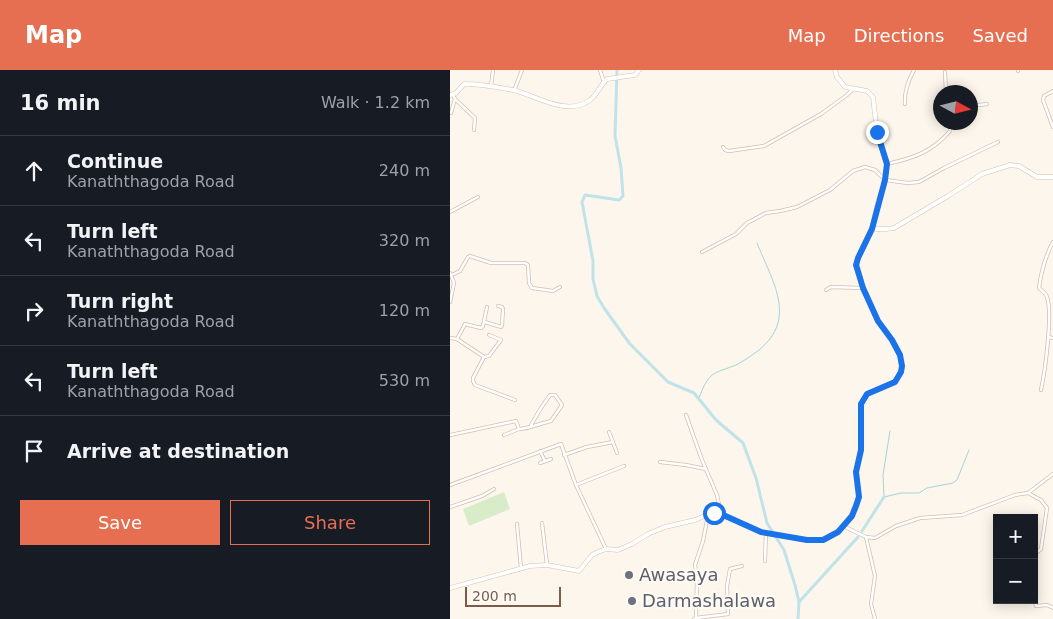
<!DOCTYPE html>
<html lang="en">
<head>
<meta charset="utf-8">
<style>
	:root { --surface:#171b24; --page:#242831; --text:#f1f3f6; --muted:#9ea1a6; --line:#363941; --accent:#e76f51 }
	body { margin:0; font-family:"DejaVu Sans",sans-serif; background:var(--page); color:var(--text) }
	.controls { position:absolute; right:15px; bottom:15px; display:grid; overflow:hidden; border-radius:0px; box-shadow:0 2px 12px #0003 }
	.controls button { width:45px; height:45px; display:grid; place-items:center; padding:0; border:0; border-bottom:1px solid var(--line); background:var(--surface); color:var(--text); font:25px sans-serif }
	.compass { position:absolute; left:483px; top:15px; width:45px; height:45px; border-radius:50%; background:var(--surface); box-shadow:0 2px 12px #0003; rotate:97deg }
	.scale { position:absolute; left:15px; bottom:12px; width:96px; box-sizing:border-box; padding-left:5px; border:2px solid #7a5c4d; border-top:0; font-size:14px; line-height:18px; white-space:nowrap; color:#7a5c4d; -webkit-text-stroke:4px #fffaf3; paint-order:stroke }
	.stop { position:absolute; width:15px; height:15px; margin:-11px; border:4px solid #1a73e8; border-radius:50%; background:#fff }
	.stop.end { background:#1a73e8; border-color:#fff; box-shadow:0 1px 5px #0008 }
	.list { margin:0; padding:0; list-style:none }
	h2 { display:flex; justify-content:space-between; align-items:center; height:65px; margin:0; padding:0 20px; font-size:21px }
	h2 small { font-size:16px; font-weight:400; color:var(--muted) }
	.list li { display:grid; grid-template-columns:32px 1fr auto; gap:15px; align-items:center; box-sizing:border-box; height:70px; padding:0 20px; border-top:1px solid var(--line) }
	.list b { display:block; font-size:19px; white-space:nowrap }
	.list p { margin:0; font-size:16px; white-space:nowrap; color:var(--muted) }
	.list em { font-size:16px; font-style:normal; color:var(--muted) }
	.actions { display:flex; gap:10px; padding:15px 20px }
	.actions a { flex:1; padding:11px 0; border:1px solid var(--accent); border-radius:0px; text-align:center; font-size:18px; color:var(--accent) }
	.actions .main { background:var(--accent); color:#fff }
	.icon { flex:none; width:28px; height:28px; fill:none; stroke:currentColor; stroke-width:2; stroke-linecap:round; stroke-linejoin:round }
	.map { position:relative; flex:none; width:603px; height:549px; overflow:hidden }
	header { display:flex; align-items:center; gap:30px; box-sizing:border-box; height:70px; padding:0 25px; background:var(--accent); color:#fff }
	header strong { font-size:24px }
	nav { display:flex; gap:28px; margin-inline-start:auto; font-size:18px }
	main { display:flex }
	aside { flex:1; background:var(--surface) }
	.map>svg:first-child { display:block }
	.green { fill:#d8ecc9 }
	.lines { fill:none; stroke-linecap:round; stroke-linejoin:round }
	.stream { stroke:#a5d3da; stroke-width:1 }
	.canal { stroke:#bfe3e8; stroke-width:3 }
	.street-casing { stroke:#d1beb0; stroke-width:4 }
	.secondary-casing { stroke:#d6c0b0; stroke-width:5 }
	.street { stroke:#fff; stroke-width:2.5 }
	.secondary { stroke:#fff; stroke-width:4 }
	.route { stroke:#1a73e8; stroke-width:6 }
	.worship-dot { fill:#6b7280; stroke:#fffaf3; stroke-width:2 }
	.labels { text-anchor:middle; stroke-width:4.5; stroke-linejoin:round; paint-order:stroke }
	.worship-label { font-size:18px; fill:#5b616d; stroke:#fffaf3; text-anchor:start }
</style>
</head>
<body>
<header>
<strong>Map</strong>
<nav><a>Map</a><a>Directions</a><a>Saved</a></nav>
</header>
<main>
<aside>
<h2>16 min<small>Walk · 1.2 km</small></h2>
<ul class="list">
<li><svg class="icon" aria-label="ahead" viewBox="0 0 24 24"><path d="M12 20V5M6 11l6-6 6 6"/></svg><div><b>Continue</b><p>Kanaththagoda Road</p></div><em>240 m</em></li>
<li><svg class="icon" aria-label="left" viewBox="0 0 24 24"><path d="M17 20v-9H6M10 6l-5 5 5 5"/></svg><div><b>Turn left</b><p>Kanaththagoda Road</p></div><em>320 m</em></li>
<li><svg class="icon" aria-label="right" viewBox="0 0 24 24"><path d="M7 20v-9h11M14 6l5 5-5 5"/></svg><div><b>Turn right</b><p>Kanaththagoda Road</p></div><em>120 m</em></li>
<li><svg class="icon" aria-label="left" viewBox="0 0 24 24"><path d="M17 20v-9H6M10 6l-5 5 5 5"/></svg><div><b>Turn left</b><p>Kanaththagoda Road</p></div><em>530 m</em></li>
<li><svg class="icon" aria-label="arrive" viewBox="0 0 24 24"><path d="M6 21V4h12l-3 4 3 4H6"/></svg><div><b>Arrive at destination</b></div></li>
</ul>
<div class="actions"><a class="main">Save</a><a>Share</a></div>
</aside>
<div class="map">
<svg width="603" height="549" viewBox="0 0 603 549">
	<rect width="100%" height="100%" fill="#fdf6ec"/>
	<!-- green -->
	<path class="green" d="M54 422 60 439 19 456 13 439Z"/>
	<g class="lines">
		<!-- stream -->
		<g class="stream">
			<path d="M249 328C259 301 263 304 286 295 294 291 302 285 309 280 348 248 322 211 307 173"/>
			<path d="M440 361 433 405 434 427 451 423H469L477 418 503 413 507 410 519 380"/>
		</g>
		<!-- canal -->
		<g class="canal">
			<path d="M167 0 165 66 171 98 173 126 169 130 135 125 132 132 143 191V209L147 226 154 238 180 274 218 312 244 323 266 350 293 373 306 408 317 453 334 480 345 515 349 532 348 549"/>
			<path d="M412 461 434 427"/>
			<path d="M349 532 408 467"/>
		</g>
		<defs>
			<g id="street">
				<path d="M150 0 154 12"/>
				<path d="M568 1V0"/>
				<path d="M495 2 496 22"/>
				<path d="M41 16 43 0"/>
				<path d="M64 21 72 0"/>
				<path d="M603 21 594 26 593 30 603 57"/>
				<path d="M3 25 5 29 25 48 24 60"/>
				<path d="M455 34C454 21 458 11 464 0"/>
				<path d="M520 36 537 34"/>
				<path d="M1 43 5 29"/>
				<path d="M273 77 275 80 279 81 314 76 371 44 397 25 403 19"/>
				<path d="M437 94C464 88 482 82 500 61L501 52"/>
				<path d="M0 142 28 127"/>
				<path d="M252 182 286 164 297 153 316 143 330 141 347 137 380 120 403 101 415 97 425 100 435 110 458 113 469 112 494 98 548 72"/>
				<path d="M0 203 4 213 0 232"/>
				<path d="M2 205 10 201 18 187 20 186 41 193H75L78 195 79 213 82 218 103 221 110 217"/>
				<path d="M376 220 381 217 413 218"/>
				<path d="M35 252 51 257 52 255 53 239 52 237 48 236"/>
				<path d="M598 267 603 268"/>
				<path d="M0 268 7 269 15 254 31 258 33 256 37 237"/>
				<path d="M7 269 34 287 39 286 51 270 39 265"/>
				<path d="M34 287 23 308V311L25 315 65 330"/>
				<path d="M591 320C595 301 603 244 597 227 596 223 592 221 589 218 591 203 596 185 603 172"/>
				<path d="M236 345 252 390 267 425 271 444"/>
				<path d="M159 362 167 383"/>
				<path d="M0 365 66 351 69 359C77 359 92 353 101 351L112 335 105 325H100L91 338 81 355"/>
				<path d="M54 365 69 359"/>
				<path d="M90 381 95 391"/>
				<path d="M114 385 137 377 163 372"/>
				<path d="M210 392 236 395 256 399"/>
				<path d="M90 393 101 389"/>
				<path d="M0 415 111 374 126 415 156 479"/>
				<path d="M126 415 174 396"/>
				<path d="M578 423 591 430 597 438 591 479 584 485"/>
				<path d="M0 437 32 426 44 419"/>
				<path d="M92 453 97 495"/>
				<path d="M67 454 71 498"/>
				<path d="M393 456 416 467 425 468 446 456 470 448 512 445 565 425 578 423 603 404"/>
				<path d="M416 467 425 506 421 534 425 549"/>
				<path d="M315 491 316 463"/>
				<path d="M584 528 586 536 597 535 603 538"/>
				<path d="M246 548 278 544 277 516 280 499 292 496"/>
				<path d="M244 549 246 548 247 508 245 495 253 471 258 445"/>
			</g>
			<g id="secondary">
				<path d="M0 25 6 23 14 14C31 14 47 17 63 20 88 26 116 47 140 30 148 24 150 15 157 9L185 5 189 0"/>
				<path d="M422 159H436L444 158 498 126 532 104 560 95 569 96 587 107H603"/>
				<path d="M0 518 80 496 97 495 129 501 142 485 148 482 156 479 168 480 182 474 198 464 215 457 245 450 259 444H271L311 462 357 470H373L379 467 388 462 401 446 409 427 406 402 411 380V334L417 324 445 312 451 302 452 296 450 285 442 270 428 251 413 218 407 195 408 188 422 159 428 132 434 115 437 94 427 62 423 27 417 21 395 17 387 7 385 0"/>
			</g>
		</defs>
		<!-- street casing -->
		<use href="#street" class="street-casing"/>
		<!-- secondary casing -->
		<use href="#secondary" class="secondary-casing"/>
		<!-- street -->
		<use href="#street" class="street"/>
		<!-- secondary -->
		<use href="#secondary" class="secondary"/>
	</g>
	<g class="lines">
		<!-- route -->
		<path class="route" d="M264 443 271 444 311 462 357 470H373L388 462 402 446 406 436 409 427 406 402 411 380V334L417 324 445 312 451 302 452 296 450 285 442 270 428 251 413 218 406 195 408 188 422 159 435 110 437 94 427 62"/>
	</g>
	<!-- markers -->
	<g class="worship-dot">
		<circle cx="179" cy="505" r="5"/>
		<circle cx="182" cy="531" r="5"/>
	</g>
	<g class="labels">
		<!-- worship labels -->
		<g class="worship-label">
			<text x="189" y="511">Awasaya</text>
			<text x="192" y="537">Darmashalawa</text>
		</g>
	</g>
</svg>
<div class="controls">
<button>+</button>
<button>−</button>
</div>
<svg class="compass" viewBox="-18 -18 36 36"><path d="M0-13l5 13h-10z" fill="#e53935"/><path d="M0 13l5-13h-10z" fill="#9ea1a6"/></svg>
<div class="scale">200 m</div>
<div class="stop" style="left:264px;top:443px"></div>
<div class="stop end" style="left:427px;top:62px"></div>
</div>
</main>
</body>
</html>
